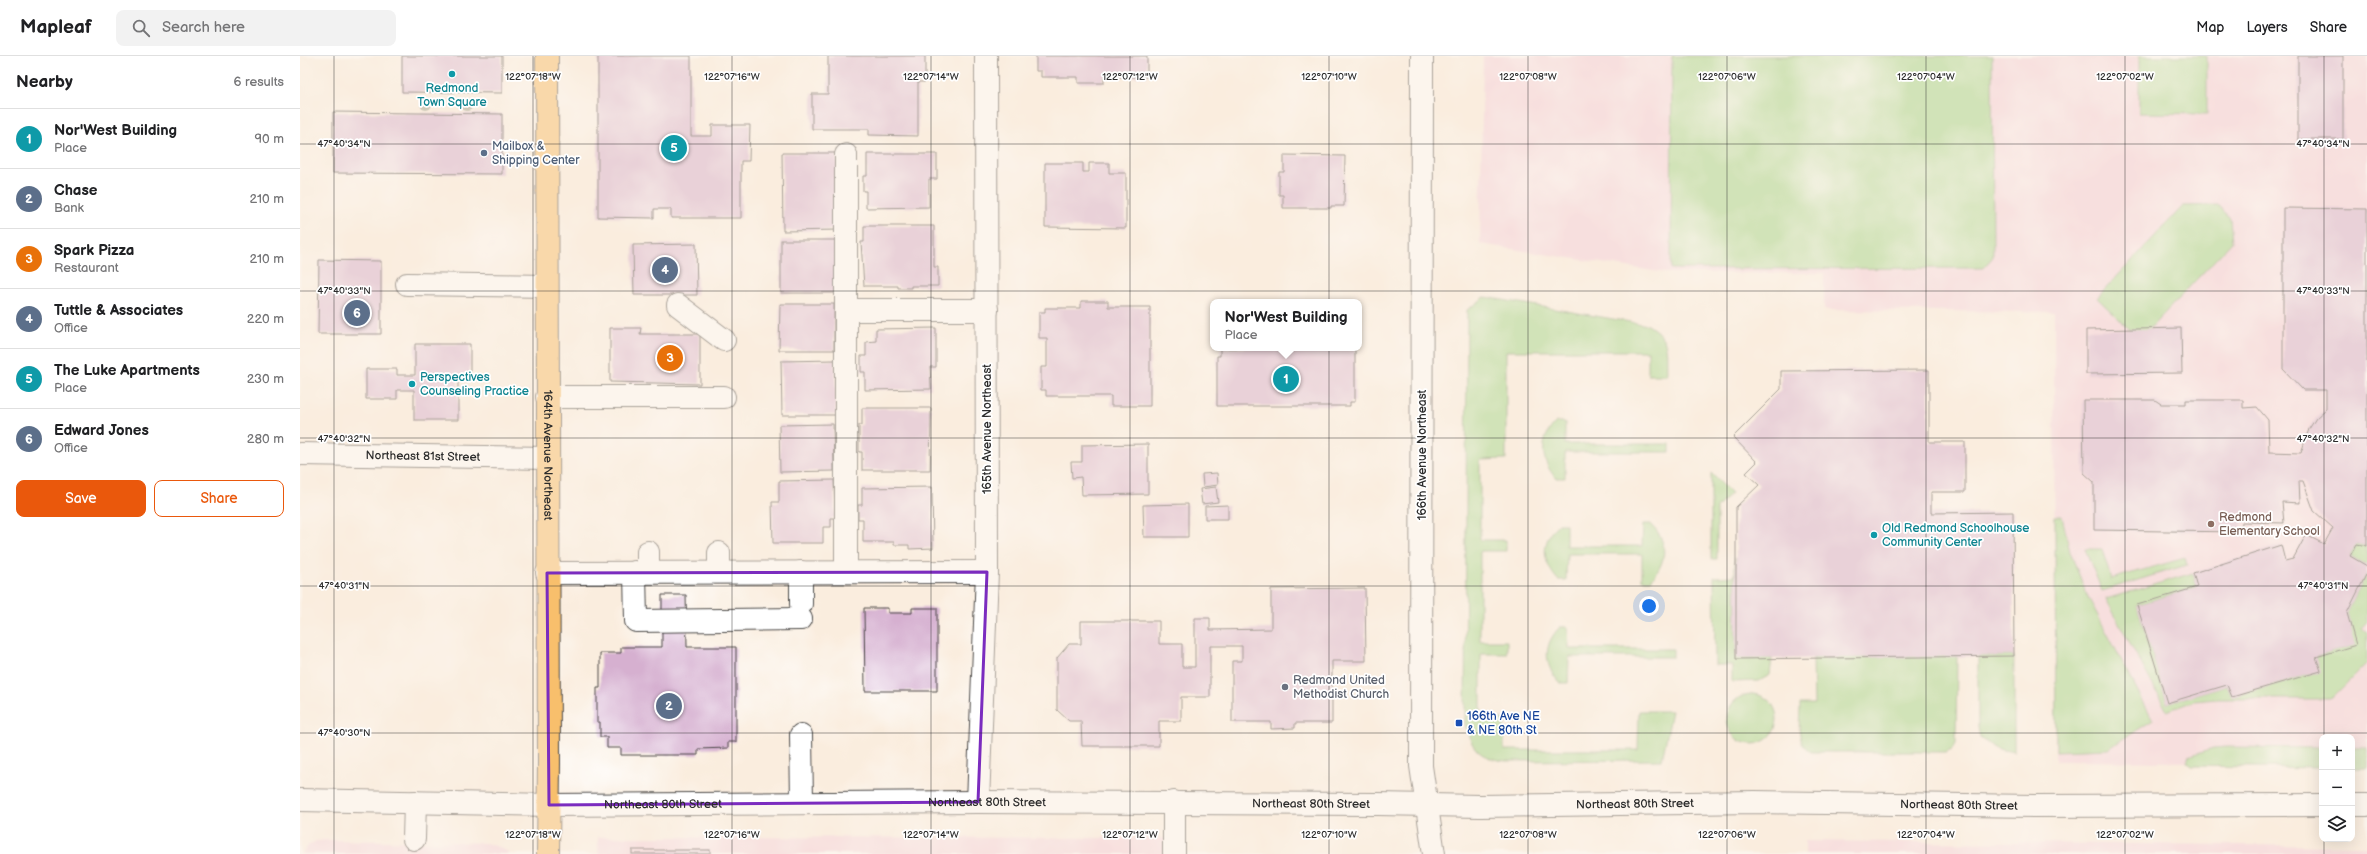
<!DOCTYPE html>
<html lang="en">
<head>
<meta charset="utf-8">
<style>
	:root { --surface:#fff; --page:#f2f2f2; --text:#202124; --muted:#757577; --line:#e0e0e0; --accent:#ea580c }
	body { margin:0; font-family:"Balsamiq Sans",sans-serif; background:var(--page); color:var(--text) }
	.controls { position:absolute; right:12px; bottom:12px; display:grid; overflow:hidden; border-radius:8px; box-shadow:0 4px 16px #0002 }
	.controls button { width:36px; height:36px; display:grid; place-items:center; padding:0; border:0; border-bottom:1px solid var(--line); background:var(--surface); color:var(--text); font:20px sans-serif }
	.you { position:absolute; left:1349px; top:550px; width:14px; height:14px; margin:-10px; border:3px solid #fff; border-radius:50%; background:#1a73e8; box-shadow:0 0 0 6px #1a73e833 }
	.badge { display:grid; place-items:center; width:26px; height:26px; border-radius:50%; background:var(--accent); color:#fff; font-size:13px; font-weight:700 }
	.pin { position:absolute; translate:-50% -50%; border:2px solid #fff; box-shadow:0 1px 4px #0006 }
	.popup { position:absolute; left:910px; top:243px; width:152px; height:52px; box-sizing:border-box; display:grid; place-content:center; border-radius:8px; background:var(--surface); filter:drop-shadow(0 1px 3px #0005); font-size:13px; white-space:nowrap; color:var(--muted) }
	.popup b { font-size:15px; color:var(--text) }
	.popup::after { content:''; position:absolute; left:50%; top:100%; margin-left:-8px; border:8px solid transparent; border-top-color:var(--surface) }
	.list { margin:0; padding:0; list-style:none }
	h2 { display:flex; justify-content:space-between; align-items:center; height:52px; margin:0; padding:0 16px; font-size:17px }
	h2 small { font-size:13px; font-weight:400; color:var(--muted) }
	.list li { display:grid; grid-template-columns:26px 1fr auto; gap:12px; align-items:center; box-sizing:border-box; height:60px; padding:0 16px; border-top:1px solid var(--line) }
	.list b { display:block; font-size:15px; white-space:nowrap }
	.list p { margin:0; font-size:13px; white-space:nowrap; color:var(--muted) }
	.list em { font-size:13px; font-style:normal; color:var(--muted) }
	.actions { display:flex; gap:8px; padding:12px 16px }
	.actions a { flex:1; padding:9px 0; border:1px solid var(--accent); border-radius:8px; text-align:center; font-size:14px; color:var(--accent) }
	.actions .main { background:var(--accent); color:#fff }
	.icon { flex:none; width:22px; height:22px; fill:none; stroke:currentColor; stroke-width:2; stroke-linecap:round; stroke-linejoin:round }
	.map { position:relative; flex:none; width:2067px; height:798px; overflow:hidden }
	header { display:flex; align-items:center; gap:24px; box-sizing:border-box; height:56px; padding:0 20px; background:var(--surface); border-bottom:1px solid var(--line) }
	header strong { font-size:19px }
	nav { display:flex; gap:22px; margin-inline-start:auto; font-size:14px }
	.search { width:280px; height:36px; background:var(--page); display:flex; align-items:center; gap:10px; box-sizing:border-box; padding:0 14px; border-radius:8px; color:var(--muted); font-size:15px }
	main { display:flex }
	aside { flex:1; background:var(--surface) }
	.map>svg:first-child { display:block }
	.built { fill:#f4cfdd }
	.green { fill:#a1d789; stroke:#66815a }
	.building { fill:#d6b0d0 }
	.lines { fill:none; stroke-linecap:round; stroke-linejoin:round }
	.minor-casing { stroke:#4a4846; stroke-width:24 }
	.major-casing { stroke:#4a4846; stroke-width:24 }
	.minor { stroke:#fff; stroke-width:22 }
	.major { stroke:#f8bf6c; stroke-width:22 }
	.tree { fill:#9b9f8b }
	.marked { fill:none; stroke:#7b2cbf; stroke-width:3; stroke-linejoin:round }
	.ticks { fill:none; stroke:#2b2b2b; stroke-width:1; stroke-opacity:0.45 }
	.culture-dot { fill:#0f9aa8; stroke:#fff; stroke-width:1.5 }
	.service-dot { fill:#5c6f8a; stroke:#fff; stroke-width:1.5 }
	.education-dot { fill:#8d6e63; stroke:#fff; stroke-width:1.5 }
	.worship-dot { fill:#6b7280; stroke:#fff; stroke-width:1.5 }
	.transit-dot { fill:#1a4fb4; stroke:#fff; stroke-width:1.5 }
	.labels { text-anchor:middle; stroke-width:3.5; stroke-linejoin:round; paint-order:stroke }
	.culture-label { font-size:12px; fill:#0d838f; stroke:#fff; text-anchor:start }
	.service-label { font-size:12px; fill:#4e5e75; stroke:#fff; text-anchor:start }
	.street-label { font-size:12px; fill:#2b2b2b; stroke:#fff }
	.education-label { font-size:12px; fill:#785e54; stroke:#fff; text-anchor:start }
	.worship-label { font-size:12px; fill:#5b616d; stroke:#fff; text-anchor:start }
	.transit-label { font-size:12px; fill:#164399; stroke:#fff; text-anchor:start }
	.ticks-label { font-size:10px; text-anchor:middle; fill:#2b2b2b; stroke:#fff; stroke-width:3.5; stroke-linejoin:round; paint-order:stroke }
</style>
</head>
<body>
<header>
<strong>Mapleaf</strong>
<div class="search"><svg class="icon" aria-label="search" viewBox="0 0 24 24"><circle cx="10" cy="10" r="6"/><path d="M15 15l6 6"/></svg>Search here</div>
<nav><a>Map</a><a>Layers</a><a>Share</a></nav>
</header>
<main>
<aside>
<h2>Nearby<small>6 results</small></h2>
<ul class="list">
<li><span class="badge" style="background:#0f9aa8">1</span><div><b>Nor'West Building</b><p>Place</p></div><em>90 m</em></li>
<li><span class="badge" style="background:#5c6f8a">2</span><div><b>Chase</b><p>Bank</p></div><em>210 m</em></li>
<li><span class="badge" style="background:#e8710a">3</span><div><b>Spark Pizza</b><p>Restaurant</p></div><em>210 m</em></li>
<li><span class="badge" style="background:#5c6f8a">4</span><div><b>Tuttle &amp; Associates</b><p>Office</p></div><em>220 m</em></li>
<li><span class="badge" style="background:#0f9aa8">5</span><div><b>The Luke Apartments</b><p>Place</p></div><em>230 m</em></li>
<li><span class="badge" style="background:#5c6f8a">6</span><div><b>Edward Jones</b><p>Office</p></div><em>280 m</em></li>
</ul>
<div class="actions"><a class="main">Save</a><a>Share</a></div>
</aside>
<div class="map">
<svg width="2067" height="798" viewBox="0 0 2067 798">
	<rect width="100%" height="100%" fill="#fff"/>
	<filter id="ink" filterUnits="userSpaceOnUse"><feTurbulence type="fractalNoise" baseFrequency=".025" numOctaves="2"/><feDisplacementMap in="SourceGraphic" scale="8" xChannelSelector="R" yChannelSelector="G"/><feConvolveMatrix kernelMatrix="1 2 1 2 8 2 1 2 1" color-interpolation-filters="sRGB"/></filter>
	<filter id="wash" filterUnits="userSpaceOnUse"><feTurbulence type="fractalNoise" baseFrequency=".012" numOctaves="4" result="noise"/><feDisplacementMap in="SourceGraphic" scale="16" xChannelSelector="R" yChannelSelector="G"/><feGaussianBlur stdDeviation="0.9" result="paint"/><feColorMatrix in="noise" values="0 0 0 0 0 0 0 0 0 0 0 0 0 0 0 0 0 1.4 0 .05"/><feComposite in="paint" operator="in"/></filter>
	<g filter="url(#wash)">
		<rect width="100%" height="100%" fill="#faedde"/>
		<!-- built -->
		<g class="built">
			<path d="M1183 0H2067V707H2052V681H2022V707L1755 705 1754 256 1524 254V217H1366L1180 188Z"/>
			<path d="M298 781 879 782V798H298Z"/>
			<path d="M27 784 186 787 202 792 210 798H2L8 790 16 785Z"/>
			<path d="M1505 785 2067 790V798H1505Z"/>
		</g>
		<!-- green -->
		<g class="green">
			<path d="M1372 0H1692L1693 201 1683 212 1371 213Z"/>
			<path d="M1839 0H1907V58L1839 57Z"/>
			<path d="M1918 149 1930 162 1932 186 1840 283 1797 242 1883 150Z"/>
			<path d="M1185 241 1348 269C1371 283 1366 294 1367 319H1348V295H1206V403L1180 404V484H1206V495H1180V585H1207V598H1181V663H1204V694H1338L1339 655H1372L1362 704 1206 705C1179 702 1172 694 1165 668L1167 254Z"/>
			<path d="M1256 366H1265V388H1370V396H1265V422H1256C1240 405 1239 383 1256 366Z"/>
			<path d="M1411 417 1431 437 1417 452V503H1411Z"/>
			<path d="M1755 460H1762L1770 496 1788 541 1853 664 1808 693 1756 695Z"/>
			<path d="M1258 468H1266V490H1342L1343 468H1351C1369 486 1367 506 1351 524H1342V498H1267L1266 524H1258C1242 506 1240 486 1258 468Z"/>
			<path d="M2057 488 2067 490V510L2050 500Z"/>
			<path d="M1785 493H1802L1811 523 1885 502 1887 509 1802 535Z"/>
			<path d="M1435 501 1436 602H1472L1470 619 1459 625 1432 626V609H1415L1414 521 1435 520Z"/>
			<path d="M1893 517 1897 531 1837 549 1867 647 1927 629 1932 641 2020 615 2016 601 2055 589 2047 557 2067 517V566L2061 572 2067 577V607L2031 643H1917L1894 645 1867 655 1806 543Z"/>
			<path d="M1260 571H1268L1269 593H1373V601H1269L1268 627H1260C1243 609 1243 588 1260 571Z"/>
			<path d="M1657 600 1656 687 1652 693 1645 696H1511C1495 687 1500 665 1500 648H1514L1513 602Z"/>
			<path d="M1678 600H1714V696L1694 692 1680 681 1678 670Z"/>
			<circle cx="1452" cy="663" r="25"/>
			<path d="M1928 691 2022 692V712L1892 710 1887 706 1889 700 1913 692Z"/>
			<rect x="2052" y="692" width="15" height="20"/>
		</g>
		<g id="blocks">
			<!-- building -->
			<g class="building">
				<path d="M102 0H202V37L102 36Z"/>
				<path d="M298 0H391V80H412V69H450L449 105H441V162H371V153H354V162L298 161Z"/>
				<path d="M528 0H625V26H618V80L569 79V73H512V38H528Z"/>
				<path d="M736 0H847V21H804V27H778V21H741V15H736Z"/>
				<rect x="1998" y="0" width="45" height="83"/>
				<path d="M33 56 202 58V118L33 117Z"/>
				<path d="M482 97H537L538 174 483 175Z"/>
				<path d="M567 98H637V123H629V151L566 152V135H563V120H567Z"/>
				<path d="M984 99 1045 100 1044 150H1031V152H983V139H979V116H984Z"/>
				<path d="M745 107H783V116H789V107H809V117H826V172L745 171Z"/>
				<path d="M1983 152 2067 153V490L2057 488 2050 500 2067 510V517L2047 557 2056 589 2016 601 2021 615 1932 641 1927 629 1867 647 1837 549 1897 531 1893 517 1981 489 1985 505 1993 503 2006 479 2024 488 2033 472 2014 455 2003 425H1999L2000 447 1982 446 1984 467 1942 466 1941 476 1794 474V426L1784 417 1783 344H1855L1861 348H1886V344H1943V352L1957 351 1968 364 1969 396 2001 397 2009 373 2016 362 2026 353V334H2003L1983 313Z"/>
				<path d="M564 170H634V211H638V230H611V232H598V230H564L561 186H564Z"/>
				<rect x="481" y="184" width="55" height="53"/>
				<path d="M396 188 397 239H334L333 189Z"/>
				<path d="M19 204 81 205V278H18Z"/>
				<path d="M781 245H808V251H850V350H811V340H746V334H741V311H747V282H739V256H745V252H781Z"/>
				<path d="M480 248H534V294H479Z"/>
				<path d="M310 272H341L340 278H400V328L310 326Z"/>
				<path d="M636 272V311H630L631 333 565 334V316H561V300H566V286L576 285V273Z"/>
				<path d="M1881 272 1882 317 1786 318V274Z"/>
				<path d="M115 288H170V322H158V364H114V334H97V343H66V313H97V319H115Z"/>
				<path d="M920 292H1055V346H1050V350H917V300H920Z"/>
				<path d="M535 304 536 359H482L481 305Z"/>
				<path d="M1629 314V386H1665V436H1631V457L1713 456 1714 600 1436 603V451L1459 429 1446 417 1457 406 1433 381 1481 333V315Z"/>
				<path d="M562 352H631L630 414H562V396H559V369H562Z"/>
				<path d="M533 368 534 415 480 416 479 369Z"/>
				<path d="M848 388V438L782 439 781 421 772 422 771 406H782V389Z"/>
				<path d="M917 417 918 429 903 431 902 418Z"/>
				<path d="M534 424 535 462H531V471H523V487H473L472 446H479V425Z"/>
				<path d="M632 431 633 492 609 493V489H594V486H563V463H558V449H562V432Z"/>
				<path d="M916 431 918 446 902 448 900 433Z"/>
				<path d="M888 448V481H844L843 449Z"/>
				<path d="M928 449V463H905V450Z"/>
				<path d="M1065 532 1066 605H1032V667H995V672L971 673V666H932V605H942V590H910V641H881V665H859V690H782L781 665H769L757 654V602L769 588H781V565H859V588H882V611H895V562H910V574L971 573V533Z"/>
				<path d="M362 539H386L387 591H436V686H428V692L398 693V699H321V692H307V681H300V666H297V632H300V597H321V591H362Z"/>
				<path d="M564 552H588V557H612V552H637V635H565Z"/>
				<rect x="332" y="794" width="78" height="4"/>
			</g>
		</g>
	</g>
	<g filter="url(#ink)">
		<use href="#blocks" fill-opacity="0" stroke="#4a4846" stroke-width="1"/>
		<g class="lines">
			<defs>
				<g id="minor">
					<path d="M1122 0 1121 710 1134 798"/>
					<path d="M546 99V516"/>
					<path d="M107 228 247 230"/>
					<path d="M378 249 424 284"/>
					<path d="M546 254H687"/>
					<path d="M247 341H424"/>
					<path id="s1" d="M0 398 247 402"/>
					<path d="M348 496V516"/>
					<path d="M419 497V516"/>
					<path d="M335 516 336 565 501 563"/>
					<path d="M501 516V548"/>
					<path d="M247 517 687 516"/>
					<path d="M501 679 502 746"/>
					<path id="s2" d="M0 744 249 749 678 746 1078 748 1180 750 1455 746 1735 750 2022 749"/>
					<path d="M678 746 687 516 686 0"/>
					<path d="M874 746V798"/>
					<path d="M2052 749H2067"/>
					<path d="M114 783 115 746"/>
				</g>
				<g id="major">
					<path id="s3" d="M247 0 249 706 248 798"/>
				</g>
			</defs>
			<!-- minor casing -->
			<use href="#minor" class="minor-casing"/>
			<!-- major casing -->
			<use href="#major" class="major-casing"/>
			<!-- minor -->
			<use href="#minor" class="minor"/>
			<!-- major -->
			<use href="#major" class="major"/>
		</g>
		<!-- trees -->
		<g class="tree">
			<circle cx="126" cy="48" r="6"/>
			<circle cx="167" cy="49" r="6"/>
		</g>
	</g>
	<!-- marked area -->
	<path d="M0 0H2067V798H0ZM687 516 678 746 249 749 247 517Z" fill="#faedde" fill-opacity=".55" fill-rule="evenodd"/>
	<path class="marked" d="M687 516 678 746 249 749 247 517Z"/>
	<!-- ticks -->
	<path class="ticks" d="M34 0V798M233 0V798M432 0V798M631 0V798M830 0V798M1029 0V798M1228 0V798M1427 0V798M1626 0V798M1825 0V798M2024 0V681M0 88H2067M0 235H2067M0 382H2067M0 530H2067M0 677H2067M2024 783V798"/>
	<!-- markers -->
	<g class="culture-dot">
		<circle cx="152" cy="18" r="4"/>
		<circle cx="112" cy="328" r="4"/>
		<circle cx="1574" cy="479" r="4"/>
	</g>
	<circle class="service-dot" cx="184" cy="97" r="4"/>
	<circle class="education-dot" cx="1911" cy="468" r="4"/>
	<circle class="worship-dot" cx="985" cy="631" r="4"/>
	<rect class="transit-dot" x="1155" y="663" width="8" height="8" rx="2"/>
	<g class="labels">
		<!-- culture labels -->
		<g class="culture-label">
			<text x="152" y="36" text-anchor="middle">Redmond<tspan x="152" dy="14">Town Square</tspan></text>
			<text x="120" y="325">Perspectives<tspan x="120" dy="14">Counseling Practice</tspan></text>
			<text x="1582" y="476">Old Redmond Schoolhouse<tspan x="1582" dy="14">Community Center</tspan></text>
		</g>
		<!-- service labels -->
		<g class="service-label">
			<text x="192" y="94">Mailbox &amp;<tspan x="192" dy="14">Shipping Center</tspan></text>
		</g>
		<!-- street labels -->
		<g class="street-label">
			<text transform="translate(687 373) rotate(-90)" y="4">165th Avenue Northeast</text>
			<text dy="4" stroke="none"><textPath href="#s3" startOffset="399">164th Avenue Northeast</textPath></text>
			<text transform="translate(1122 399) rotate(-90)" y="4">166th Avenue Northeast</text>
			<text dy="4" stroke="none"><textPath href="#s1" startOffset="123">Northeast 81st Street</textPath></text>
			<text dy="4" stroke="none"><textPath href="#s2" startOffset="687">Northeast 80th Street</textPath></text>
			<text dy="4" stroke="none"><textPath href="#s2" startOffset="363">Northeast 80th Street</textPath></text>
			<text dy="4" stroke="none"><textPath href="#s2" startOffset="1011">Northeast 80th Street</textPath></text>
			<text dy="4" stroke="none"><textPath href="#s2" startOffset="1335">Northeast 80th Street</textPath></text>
			<text dy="4" stroke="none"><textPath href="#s2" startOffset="1659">Northeast 80th Street</textPath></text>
		</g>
		<!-- education labels -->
		<g class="education-label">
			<text x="1919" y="465">Redmond<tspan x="1919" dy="14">Elementary School</tspan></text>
		</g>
		<!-- worship labels -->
		<g class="worship-label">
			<text x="993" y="628">Redmond United<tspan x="993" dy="14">Methodist Church</tspan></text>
		</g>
		<!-- transit labels -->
		<g class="transit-label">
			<text x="1167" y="664">166th Ave NE<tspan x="1167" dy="14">&amp; NE 80th St</tspan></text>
		</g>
	</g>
	<g class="ticks-label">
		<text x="233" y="24">122°07'18"W</text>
		<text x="432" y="24">122°07'16"W</text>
		<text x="631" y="24">122°07'14"W</text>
		<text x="830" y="24">122°07'12"W</text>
		<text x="1029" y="24">122°07'10"W</text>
		<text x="1228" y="24">122°07'08"W</text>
		<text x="1427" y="24">122°07'06"W</text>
		<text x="1626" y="24">122°07'04"W</text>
		<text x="1825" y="24">122°07'02"W</text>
		<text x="44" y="91">47°40'34"N</text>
		<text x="2023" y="91">47°40'34"N</text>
		<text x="44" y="238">47°40'33"N</text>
		<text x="2023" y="238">47°40'33"N</text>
		<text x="44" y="386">47°40'32"N</text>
		<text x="2023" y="386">47°40'32"N</text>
		<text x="44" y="533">47°40'31"N</text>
		<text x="2023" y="533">47°40'31"N</text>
		<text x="44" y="680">47°40'30"N</text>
		<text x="233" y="782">122°07'18"W</text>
		<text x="432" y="782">122°07'16"W</text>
		<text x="631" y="782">122°07'14"W</text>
		<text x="830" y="782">122°07'12"W</text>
		<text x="1029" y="782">122°07'10"W</text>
		<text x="1228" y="782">122°07'08"W</text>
		<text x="1427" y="782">122°07'06"W</text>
		<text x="1626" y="782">122°07'04"W</text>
		<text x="1825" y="782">122°07'02"W</text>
	</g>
</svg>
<div class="controls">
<button>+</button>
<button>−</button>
<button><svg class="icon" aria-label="layers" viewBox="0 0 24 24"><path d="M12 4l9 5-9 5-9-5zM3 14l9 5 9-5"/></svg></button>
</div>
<div class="you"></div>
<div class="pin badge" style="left:986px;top:323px;background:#0f9aa8">1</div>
<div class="popup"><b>Nor'West Building</b>Place</div>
<div class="pin badge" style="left:369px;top:650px;background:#5c6f8a">2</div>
<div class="pin badge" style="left:370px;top:302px;background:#e8710a">3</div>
<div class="pin badge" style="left:365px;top:214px;background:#5c6f8a">4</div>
<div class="pin badge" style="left:374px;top:92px;background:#0f9aa8">5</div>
<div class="pin badge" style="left:57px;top:257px;background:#5c6f8a">6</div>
</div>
</main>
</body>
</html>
